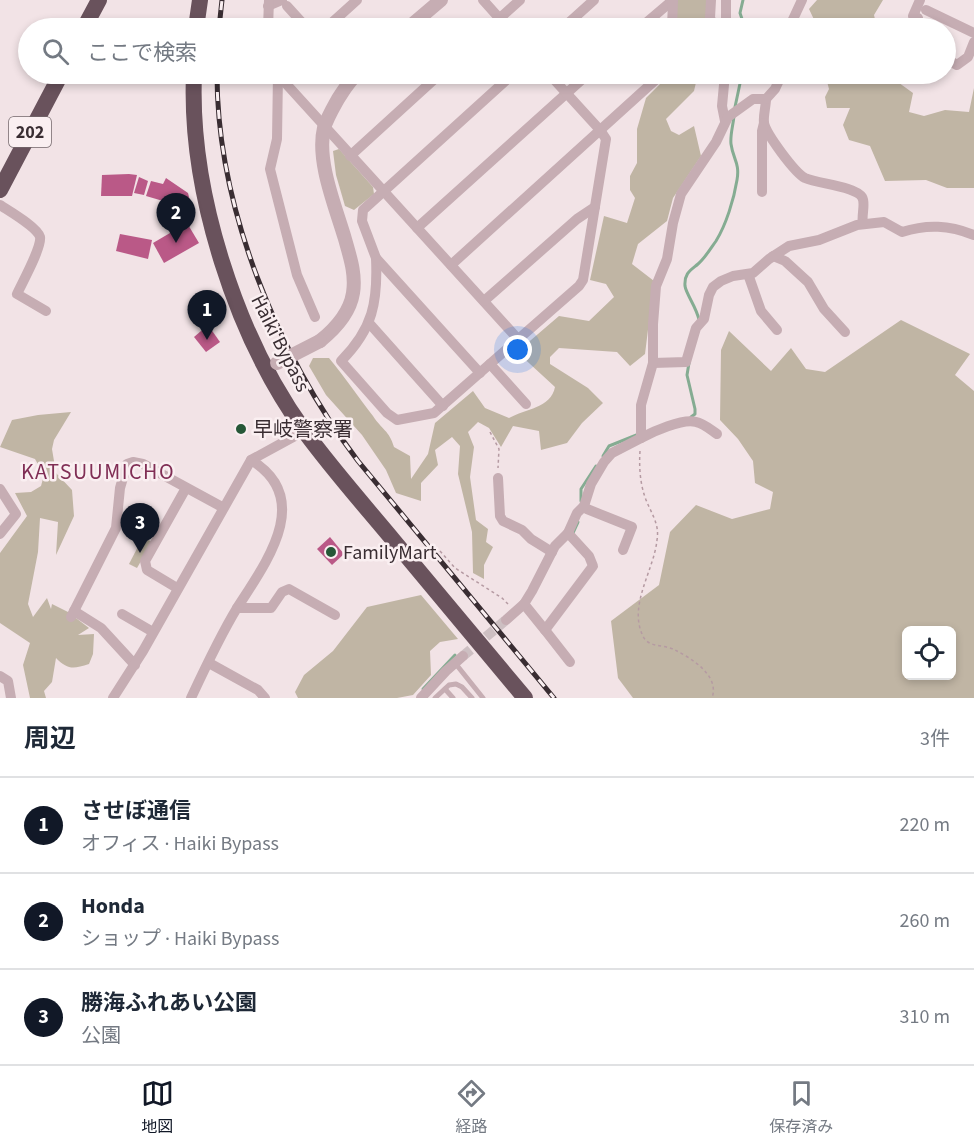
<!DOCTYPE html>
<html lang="ja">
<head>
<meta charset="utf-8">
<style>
	:root { --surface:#fff; --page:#f6f6f7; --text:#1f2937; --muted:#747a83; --line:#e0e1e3; --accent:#111827 }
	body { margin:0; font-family:"Source Sans 3","Noto Sans JP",sans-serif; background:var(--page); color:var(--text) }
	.controls { position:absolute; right:18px; bottom:18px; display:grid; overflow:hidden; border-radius:9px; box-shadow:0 3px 9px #0003 }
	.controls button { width:54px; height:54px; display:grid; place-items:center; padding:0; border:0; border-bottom:2px solid var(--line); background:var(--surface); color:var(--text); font:30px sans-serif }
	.you { position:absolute; left:518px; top:350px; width:21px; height:21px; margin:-15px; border:4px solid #fff; border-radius:50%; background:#1a73e8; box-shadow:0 0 0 9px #1a73e833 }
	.badge { display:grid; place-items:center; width:39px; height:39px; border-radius:50%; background:var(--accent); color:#fff; font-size:20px; font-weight:700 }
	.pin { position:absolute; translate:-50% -50px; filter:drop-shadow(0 2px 3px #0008) }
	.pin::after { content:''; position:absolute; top:32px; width:21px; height:18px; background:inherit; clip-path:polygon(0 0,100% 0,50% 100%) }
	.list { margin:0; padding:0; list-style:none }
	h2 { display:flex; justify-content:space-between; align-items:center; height:78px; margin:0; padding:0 24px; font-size:26px }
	h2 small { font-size:20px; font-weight:400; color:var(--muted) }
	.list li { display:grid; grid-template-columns:39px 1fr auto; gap:18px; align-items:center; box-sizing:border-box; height:96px; padding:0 24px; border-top:2px solid var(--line) }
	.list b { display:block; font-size:22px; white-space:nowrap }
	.list p { margin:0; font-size:20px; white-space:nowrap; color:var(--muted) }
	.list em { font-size:20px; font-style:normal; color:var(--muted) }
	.icon { flex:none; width:33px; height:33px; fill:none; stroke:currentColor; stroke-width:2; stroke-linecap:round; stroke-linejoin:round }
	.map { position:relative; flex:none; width:974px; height:698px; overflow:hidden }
	.search { position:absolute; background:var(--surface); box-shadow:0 3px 9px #0003; left:18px; right:18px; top:18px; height:66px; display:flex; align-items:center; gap:15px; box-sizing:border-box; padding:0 21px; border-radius:33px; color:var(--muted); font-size:22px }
	.sheet { height:366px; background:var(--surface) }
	nav { display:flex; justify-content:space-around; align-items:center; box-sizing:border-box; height:84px; border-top:2px solid var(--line); background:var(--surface); font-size:16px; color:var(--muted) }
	nav a { display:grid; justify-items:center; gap:3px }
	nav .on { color:var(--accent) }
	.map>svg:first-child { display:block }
	.green { fill:#c0b5a4; fill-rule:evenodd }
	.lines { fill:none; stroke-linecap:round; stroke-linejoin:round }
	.stream { stroke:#85ac92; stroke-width:3 }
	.building { fill:#ba5987 }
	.minor-tunnel { stroke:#cdbfc2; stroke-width:10; stroke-dasharray:10 5; stroke-linecap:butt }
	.path { stroke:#b59aa2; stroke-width:1.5; stroke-dasharray:3 3; stroke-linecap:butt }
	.service { stroke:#c6adb3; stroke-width:5 }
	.minor { stroke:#c6adb3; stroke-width:10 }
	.tertiary { stroke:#c6adb3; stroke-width:14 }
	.trunk { stroke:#69525c; stroke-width:16 }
	.rail-casing { stroke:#392d32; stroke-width:5 }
	.rail { stroke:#faeff1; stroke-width:3; stroke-dasharray:9; stroke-linecap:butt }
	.tertiary-bridge { stroke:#c6adb3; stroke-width:14 }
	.poi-dot { fill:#265737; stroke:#faeff1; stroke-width:2 }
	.labels { text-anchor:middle; stroke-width:5; stroke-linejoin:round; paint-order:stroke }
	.shield { fill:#faeff1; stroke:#73676b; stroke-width:1.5 }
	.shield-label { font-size:18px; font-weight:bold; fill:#392d32 }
	.street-label { font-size:20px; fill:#392d32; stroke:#faeff1 }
	.poi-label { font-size:20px; fill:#392d32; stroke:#faeff1; text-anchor:start }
	.quarter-label { font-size:22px; letter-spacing:1.5px; fill:#802e55; stroke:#faeff1 }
</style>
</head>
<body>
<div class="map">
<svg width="974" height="698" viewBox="0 0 974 698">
	<rect width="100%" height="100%" fill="#f2e3e6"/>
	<!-- green -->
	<g class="green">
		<path d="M676 0H707L706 28H677Z"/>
		<path d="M817 0H883L874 15 877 28H818L809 9Z"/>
		<path d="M670 74H698L694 91 666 119 671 131 679 135 694 126 701 156 673 198 667 221 638 244 632 264 654 281 645 354 630 366 617 352 559 348 550 357V364L588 388 603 403 582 423 567 443 541 450 539 431 513 426 501 447 489 428 478 422 468 432 474 447 470 477 476 520 488 529 486 542 493 547 484 565V579L473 573 472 532 458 474 460 446 452 437 435 450 438 465 421 483V501L396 493 386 470 362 435 326 395 309 366 313 358H329C345 377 358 397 373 416 382 430 389 430 394 447L410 456 411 479 428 454 435 423 473 391 485 408 509 418C525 409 551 408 555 387L517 352 559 316 589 321 614 297 606 284 590 280 604 216 627 223 635 198 630 190V176L637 163V129L646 98Z"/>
		<path d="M825 74H898L895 80 913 93 909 112 924 116 945 110 969 112 974 88V188H947L926 180 885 181 870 146 849 140 843 125 850 108H827L825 97 829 89Z"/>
		<path d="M339 149 373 187 374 194 354 210 345 206 336 175 333 151Z"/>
		<path d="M901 320 970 354 955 375 974 391V698H633L618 678 611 621 659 585 670 532 696 505 732 519 770 509 773 492 755 483 753 461 738 439 720 420 721 350 729 331 771 371 791 348 806 369 825 372ZM906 630H952V676H906Z"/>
		<path d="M71 412 54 440 52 449 56 473 72 490 74 516 56 555 58 522 40 518 38 552 28 604 33 617 47 598 51 609 52 604 68 612 89 628 78 635 94 634 93 654 89 664C73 669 68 670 56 658L52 682 44 691 46 698H30L23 665 30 643 0 623V553L27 516 15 493 31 492 41 486 44 475 35 459 0 447 12 420 38 415Z"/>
		<path d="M143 537 152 542 137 568 129 564Z"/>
		<path d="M421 595 458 639 440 642 430 651 431 675 413 695 397 698H298L295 692 304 675 333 651 367 607Z"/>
	</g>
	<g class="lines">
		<!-- stream -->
		<g class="stream">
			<path d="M743 0 740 13 745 28"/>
			<path d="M735 107 742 74"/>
			<path d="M699 320C697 308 686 294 685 286 684 273 691 270 698 264 705 258 711 248 716 241 726 225 734 199 737 180 740 163 733 159 731 144 730 135 733 126 734 116"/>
			<path d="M689 363 687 375 695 409V414L691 417"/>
			<path d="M603 456 609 446 639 434"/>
			<path d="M581 501V489L596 466"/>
			<path d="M572 535 578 522"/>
			<path d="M423 689 455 655"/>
		</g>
	</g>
	<!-- building -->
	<g class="building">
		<path d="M129 174 137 175 132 196H101L102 175Z"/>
		<path d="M139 177 148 181 144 195 134 193Z"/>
		<path d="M166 178 188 193 191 205 187 208 146 196 151 181 163 184Z"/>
		<path d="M187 223 199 243 164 263 153 243Z"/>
		<path d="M120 234 152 240 148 259 116 251Z"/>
		<path d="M208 325 220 342 206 352 194 337Z"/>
		<path d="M330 537 344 554 332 565 317 549Z"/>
	</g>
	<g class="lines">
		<!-- minor-tunnel -->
		<path class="minor-tunnel" d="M463 656 506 620"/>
		<!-- path -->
		<g class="path">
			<path d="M490 432 499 449 498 468"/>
			<path d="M640 451C639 466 640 483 645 497 650 512 660 523 657 540 654 570 629 604 642 634 647 648 661 644 673 649 691 658 720 675 712 698"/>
			<path d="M440 551 455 568 502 598 508 604"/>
		</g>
		<!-- service -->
		<g class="service">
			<path d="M455 663 483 698"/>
			<path d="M445 689 453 698"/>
			<path d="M435 698 449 685 456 684 462 687 472 698"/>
		</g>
		<!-- minor -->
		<g class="minor">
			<path d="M483 0 508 28"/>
			<path d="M711 0 710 18 715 28"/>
			<path d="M726 0V28"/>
			<path d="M268 6 282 0"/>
			<path d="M287 6 307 28"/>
			<path d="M926 10 974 33"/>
			<path d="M268 28 269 0"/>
			<path d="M326 28 357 0"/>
			<path d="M489 28 520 0"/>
			<path d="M563 28 594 0"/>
			<path d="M640 28 673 0"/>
			<path d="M672 28 673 0"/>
			<path d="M789 28 802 0"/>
			<path d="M913 28 918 18 913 16 920 0"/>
			<path d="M946 59 957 65 968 57 974 42"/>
			<path d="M278 74 277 139 270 169 297 275 315 317"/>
			<path d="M279 76 518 339"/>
			<path d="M766 99C766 106 763 116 764 123 766 134 795 173 805 178 818 184 855 186 862 197 866 203 861 216 863 224"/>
			<path d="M725 121 722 106 725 74"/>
			<path d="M350 156 440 74"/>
			<path d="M762 192V131L764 123"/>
			<path d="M0 205C9 211 37 227 40 237 42 247 22 283 17 294L46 311"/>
			<path d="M417 228 588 74"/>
			<path d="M773 256 785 261 808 282 824 309 845 332"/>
			<path d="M376 258C378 302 373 329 341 361L387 413 397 420 434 413 579 286 583 280 606 139 600 130 549 74"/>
			<path d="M451 265 662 74"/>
			<path d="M748 274 761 311 777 330"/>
			<path d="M484 301 577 219 595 207"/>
			<path d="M369 323 443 406"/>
			<path d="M653 363 686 362 696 328 704 319 709 295 713 287 721 281 733 276 753 273 769 259 789 246 819 240 857 225 884 222 902 232C927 224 949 225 974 235"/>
			<path d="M490 364 526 404"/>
			<path d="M480 373 376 258 362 221 363 210 513 74"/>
			<path d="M641 438C652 432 683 418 696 422 703 423 711 430 717 434"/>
			<path d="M498 478 500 516 503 521 522 530 531 539 552 552"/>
			<path d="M0 489 16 514 0 534"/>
			<path d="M584 506 587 509 632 527 623 550"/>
			<path d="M177 588 147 570 145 561 186 488"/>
			<path d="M524 604 545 630 593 566 589 556 568 533"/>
			<path d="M237 608H271L282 592 289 589 335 615"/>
			<path d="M74 611 101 628 135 665"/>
			<path d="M122 614 153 632"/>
			<path d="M71 617 116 528 120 488 127 464 133 462 143 464 222 507"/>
			<path d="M506 620 524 604 532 591 555 546 568 533 577 513 584 506 591 484 604 462 612 453 641 438V405L653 363V324L656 286 667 259 673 223 681 194 716 142 728 117 753 99H766L775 89 782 74"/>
			<path d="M545 630 570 662"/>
			<path d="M209 663 258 690 265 698"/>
			<path d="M0 676 8 681 11 698"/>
			<path d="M113 698 143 651 251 460 304 431"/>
			<path d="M191 698C205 668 220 636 237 608 265 564 315 499 251 460"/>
			<path d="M421 698 446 671 463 656"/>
		</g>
		<!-- tertiary -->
		<g class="tertiary">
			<path d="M408 28 441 0"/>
			<path d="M320 341C335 329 350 312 353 293 356 274 350 257 345 239 336 208 316 161 324 128 327 118 333 108 338 99 344 90 349 81 357 74"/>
		</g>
		<!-- trunk -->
		<g class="trunk">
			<path d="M84 28 99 0"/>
			<path d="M196 28 200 0"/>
			<path d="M194 74C189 191 236 337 305 432 333 470 364 505 394 541 438 594 482 646 525 698"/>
			<path d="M0 190 61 74"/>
		</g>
		<defs>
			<g id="rail">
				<path d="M219 28 222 0"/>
				<path d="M217 74C217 208 278 355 358 461L554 698"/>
			</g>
		</defs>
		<!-- rail casing -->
		<use href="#rail" class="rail-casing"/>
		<!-- rail -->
		<use href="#rail" class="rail"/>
		<!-- tertiary-bridge -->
		<path class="tertiary-bridge" d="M277 363 320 341"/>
	</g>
	<!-- markers -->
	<g class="poi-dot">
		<circle cx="241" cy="429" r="6"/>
		<circle cx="331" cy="552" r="6"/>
	</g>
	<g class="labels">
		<!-- shield labels -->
		<rect class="shield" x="9" y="117" width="42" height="30" rx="4.5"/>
		<g class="shield-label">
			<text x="30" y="138">202</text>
		</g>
		<!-- street labels -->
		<g class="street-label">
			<text transform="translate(281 343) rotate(63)" y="7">Haiki Bypass</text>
		</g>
		<!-- poi labels -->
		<g class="poi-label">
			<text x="253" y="436">早岐警察署</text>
			<text x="343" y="559">FamilyMart</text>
		</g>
		<!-- quarter labels -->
		<g class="quarter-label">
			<text x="98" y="479">KATSUUMICHO</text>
		</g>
	</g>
</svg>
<div class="controls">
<button><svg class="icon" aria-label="locate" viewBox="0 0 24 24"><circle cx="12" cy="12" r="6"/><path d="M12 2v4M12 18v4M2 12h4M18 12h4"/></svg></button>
</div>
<div class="you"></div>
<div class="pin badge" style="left:207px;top:340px">1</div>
<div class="pin badge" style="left:176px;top:243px">2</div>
<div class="pin badge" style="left:140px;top:553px">3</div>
<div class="search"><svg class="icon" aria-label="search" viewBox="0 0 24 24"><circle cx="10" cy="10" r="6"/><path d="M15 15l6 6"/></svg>ここで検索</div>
</div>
<section class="sheet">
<h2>周辺<small>3件</small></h2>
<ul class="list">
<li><span class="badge">1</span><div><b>させぼ通信</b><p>オフィス · Haiki Bypass</p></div><em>220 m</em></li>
<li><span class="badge">2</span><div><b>Honda</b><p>ショップ · Haiki Bypass</p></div><em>260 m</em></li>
<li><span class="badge">3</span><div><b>勝海ふれあい公園</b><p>公園</p></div><em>310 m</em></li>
</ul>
</section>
<nav>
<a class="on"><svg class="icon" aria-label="map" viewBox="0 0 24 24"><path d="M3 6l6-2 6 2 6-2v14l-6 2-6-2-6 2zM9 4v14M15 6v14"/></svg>地図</a>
<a><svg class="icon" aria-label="directions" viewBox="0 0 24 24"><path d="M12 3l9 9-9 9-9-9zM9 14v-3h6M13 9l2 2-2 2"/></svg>経路</a>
<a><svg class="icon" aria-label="saved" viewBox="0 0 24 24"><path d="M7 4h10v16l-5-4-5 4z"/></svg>保存済み</a>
</nav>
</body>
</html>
